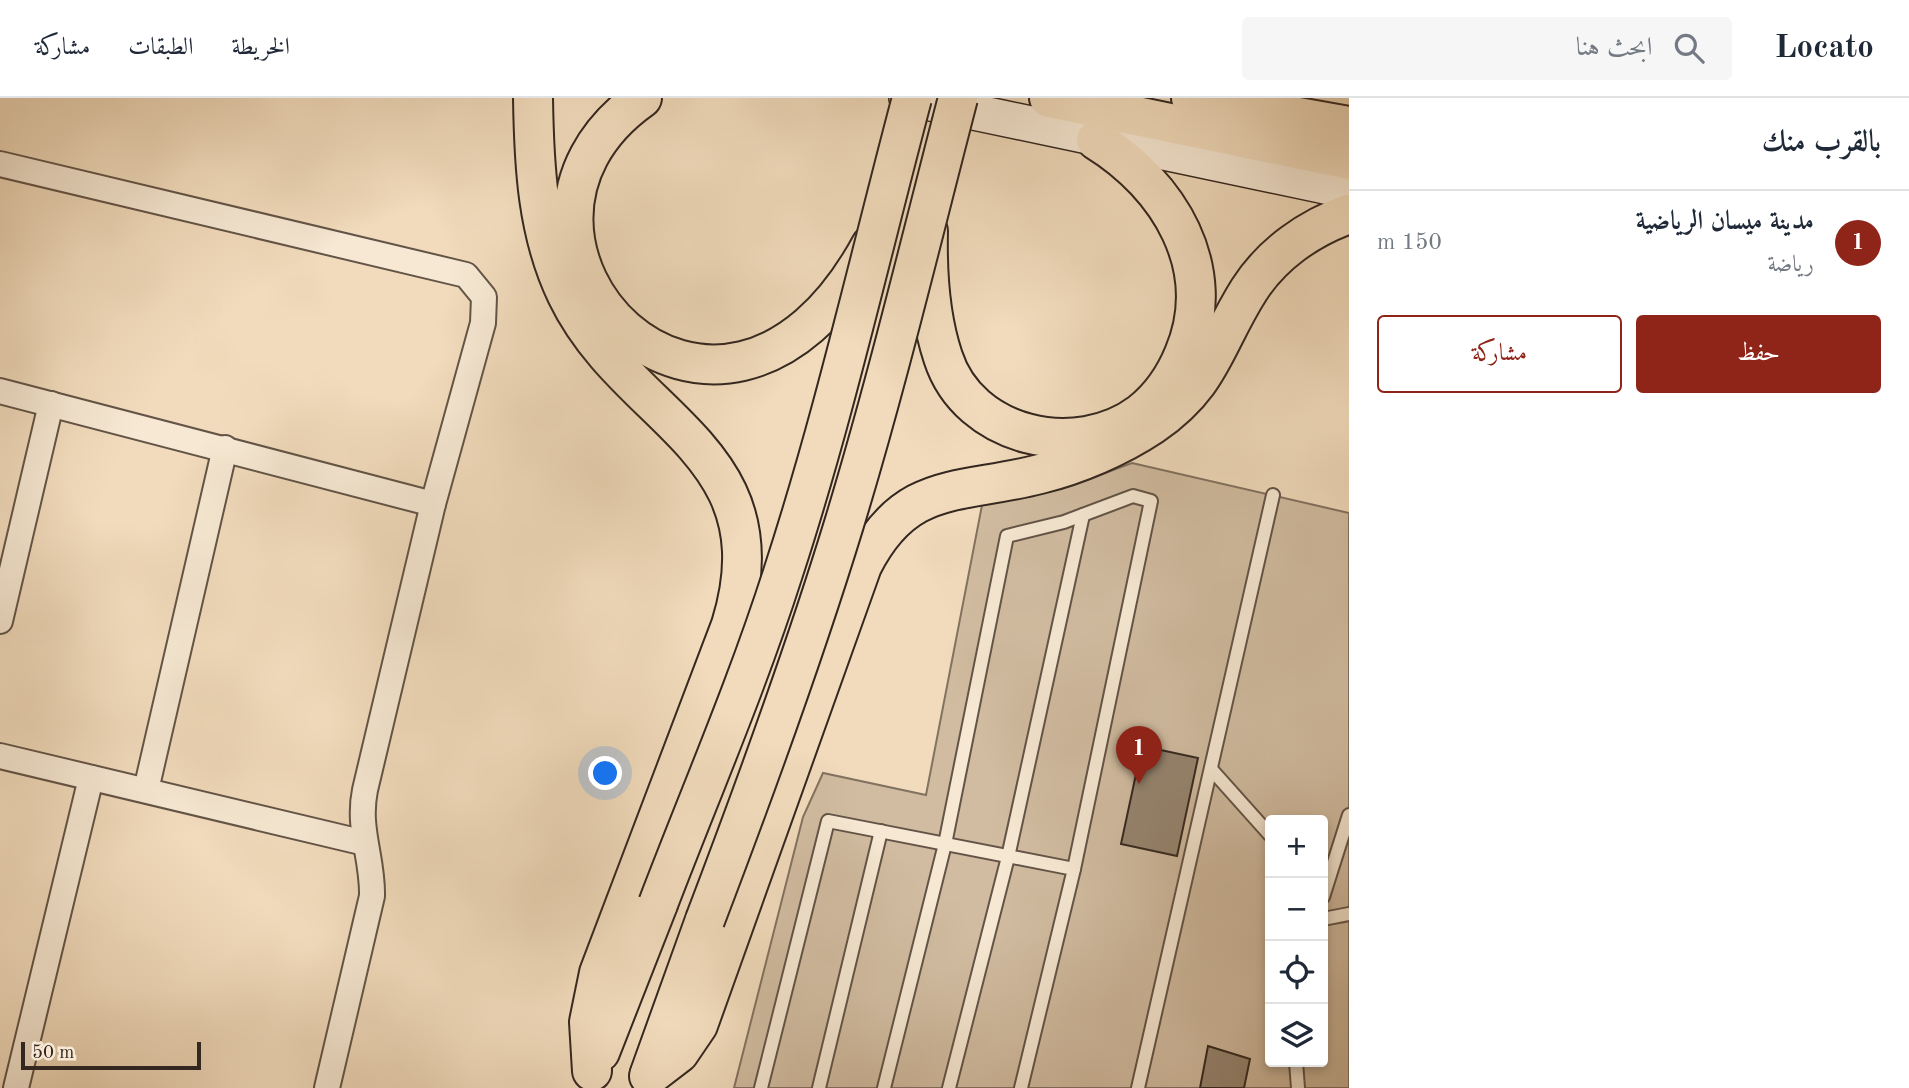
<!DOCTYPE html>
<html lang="ar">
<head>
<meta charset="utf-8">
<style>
	:root { --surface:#fff; --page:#f6f6f7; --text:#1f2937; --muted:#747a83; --line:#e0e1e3; --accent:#8f2418 }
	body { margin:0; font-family:"Old Standard TT",Amiri,serif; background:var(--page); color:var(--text); direction:rtl }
	.controls { position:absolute; right:21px; bottom:21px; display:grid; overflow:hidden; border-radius:7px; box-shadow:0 4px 10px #0003 }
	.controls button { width:63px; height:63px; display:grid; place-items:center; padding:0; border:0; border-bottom:2px solid var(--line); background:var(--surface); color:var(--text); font:35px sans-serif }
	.scale { position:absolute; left:21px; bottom:18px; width:180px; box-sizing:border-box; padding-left:7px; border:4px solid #342720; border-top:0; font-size:19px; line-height:24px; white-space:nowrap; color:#342720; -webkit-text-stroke:5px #f6e8d3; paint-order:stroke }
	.you { position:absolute; left:606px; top:676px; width:24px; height:24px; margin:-18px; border:5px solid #fff; border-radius:50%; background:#1a73e8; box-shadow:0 0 0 10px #1a73e833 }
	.badge { display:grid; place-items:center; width:46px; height:46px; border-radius:50%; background:var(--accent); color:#fff; font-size:23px; font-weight:700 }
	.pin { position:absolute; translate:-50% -58px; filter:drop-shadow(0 2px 4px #0008) }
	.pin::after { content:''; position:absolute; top:37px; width:24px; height:21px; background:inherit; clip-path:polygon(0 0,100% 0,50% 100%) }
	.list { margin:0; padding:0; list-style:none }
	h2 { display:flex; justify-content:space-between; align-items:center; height:91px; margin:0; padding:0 28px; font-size:30px }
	h2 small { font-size:23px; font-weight:400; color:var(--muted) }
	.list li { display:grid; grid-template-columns:46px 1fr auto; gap:21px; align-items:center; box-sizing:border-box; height:105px; padding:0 28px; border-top:2px solid var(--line) }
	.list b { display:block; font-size:26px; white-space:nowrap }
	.list p { margin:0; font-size:23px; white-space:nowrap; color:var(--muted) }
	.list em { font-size:23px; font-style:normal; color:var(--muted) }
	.actions { display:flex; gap:14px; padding:21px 28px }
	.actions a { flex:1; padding:16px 0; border:2px solid var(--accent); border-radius:7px; text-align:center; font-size:24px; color:var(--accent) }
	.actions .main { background:var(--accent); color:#fff }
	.icon { flex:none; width:38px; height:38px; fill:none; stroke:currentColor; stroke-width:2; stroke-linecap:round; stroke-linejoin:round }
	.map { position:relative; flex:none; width:1349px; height:990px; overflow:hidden; direction:ltr }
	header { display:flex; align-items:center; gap:42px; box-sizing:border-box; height:98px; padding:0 35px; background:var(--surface); border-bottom:2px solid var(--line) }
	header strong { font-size:33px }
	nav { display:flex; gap:38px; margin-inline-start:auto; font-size:24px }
	.search { width:490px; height:63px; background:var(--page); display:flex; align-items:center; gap:18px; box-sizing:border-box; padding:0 24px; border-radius:7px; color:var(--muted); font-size:26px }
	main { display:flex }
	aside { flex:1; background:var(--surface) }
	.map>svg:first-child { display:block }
	.green { fill:#d1bca1; stroke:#827260; stroke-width:2; fill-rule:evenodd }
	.building { fill:#968571; stroke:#342720; stroke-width:2 }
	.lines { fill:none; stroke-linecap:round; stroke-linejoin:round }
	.lane-casing { stroke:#635447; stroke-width:16 }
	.street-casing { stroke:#635447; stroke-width:28 }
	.secondary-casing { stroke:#342720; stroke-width:38 }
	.primary-casing { stroke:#342720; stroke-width:42 }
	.lane { stroke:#f6e8d3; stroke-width:12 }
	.street { stroke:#f6e8d3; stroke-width:24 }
	.secondary { stroke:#f6e8d3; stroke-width:35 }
	.primary { stroke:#f1dbbc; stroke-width:38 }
	.primary-bridge-casing { stroke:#342720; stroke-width:42; stroke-linecap:butt }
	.primary-bridge { stroke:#f1dbbc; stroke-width:38 }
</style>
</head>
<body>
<header>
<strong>Locato</strong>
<div class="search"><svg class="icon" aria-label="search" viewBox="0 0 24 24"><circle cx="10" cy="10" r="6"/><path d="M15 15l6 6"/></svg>ابحث هنا</div>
<nav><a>الخريطة</a><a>الطبقات</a><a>مشاركة</a></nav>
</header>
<main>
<aside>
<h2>بالقرب منك<small></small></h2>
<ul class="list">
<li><span class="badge">1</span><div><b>مدينة ميسان الرياضية</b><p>رياضة</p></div><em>150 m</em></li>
</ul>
<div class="actions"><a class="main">حفظ</a><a>مشاركة</a></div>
</aside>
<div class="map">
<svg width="1349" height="990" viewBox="0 0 1349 990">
	<rect width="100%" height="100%" fill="#f1dbbc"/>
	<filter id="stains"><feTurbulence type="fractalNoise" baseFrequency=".00286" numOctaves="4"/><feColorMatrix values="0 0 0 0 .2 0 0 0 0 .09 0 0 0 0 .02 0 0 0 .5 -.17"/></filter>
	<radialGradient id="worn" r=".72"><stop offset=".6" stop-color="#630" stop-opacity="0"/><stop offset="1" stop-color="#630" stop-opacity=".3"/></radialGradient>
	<!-- green -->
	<path class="green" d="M1132 365 1349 415V990H734L803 719 823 675 926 697 983 402 1078 385ZM1270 722H1323V964H1270Z"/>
	<!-- building -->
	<g class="building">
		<path d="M1142 648 1198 660 1177 758 1121 746Z"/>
		<path d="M1208 948 1250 961 1244 990H1200Z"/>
	</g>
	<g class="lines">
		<defs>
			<g id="lane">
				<path d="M1211 671 1270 737"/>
				<path d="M1323 799 1349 717"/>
				<path d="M1323 821 1349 816"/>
				<path d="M1296 964 1298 990"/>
				<path d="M761 990 828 723 1074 771 1021 990"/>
				<path d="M819 990 881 733"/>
				<path d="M884 990 945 746 1007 438 1064 424 1133 398 1151 403 1074 771"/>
				<path d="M949 990 1008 759 1083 417"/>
				<path d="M1138 990 1273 397"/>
			</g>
			<g id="street">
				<path d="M0 66 466 177 484 199 483 225 433 406 365 692C357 731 373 760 372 798L327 990"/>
				<path d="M0 293 433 406"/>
				<path d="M0 523 51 306"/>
				<path d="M0 658 365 745"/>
				<path d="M146 692 225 350"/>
				<path d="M16 990 91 680"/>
			</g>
			<path id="secondary" d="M907 0 1349 93"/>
			<g id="primary">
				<path d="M533 0C534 67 537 135 567 197 628 324 785 351 731 527L599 875 589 924 592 973"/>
				<path d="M642 0C446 139 717 430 871 147"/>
				<path d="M1049 0 1349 62"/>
				<path d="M1191 0 1349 28"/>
				<path d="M928 133C927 174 930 220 943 259 969 340 1077 363 1141 315 1160 300 1175 278 1184 256 1220 170 1169 87 1096 42"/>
				<path d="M600 954 658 806"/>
				<path d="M650 975 705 822"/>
				<path d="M649 978 679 955 698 927 862 468C906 381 959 397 1040 376 1077 367 1119 349 1152 327 1212 286 1214 247 1249 192 1272 156 1309 130 1349 116"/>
			</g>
		</defs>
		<!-- lane casing -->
		<use href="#lane" class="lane-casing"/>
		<!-- street casing -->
		<use href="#street" class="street-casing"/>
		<!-- secondary casing -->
		<use href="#secondary" class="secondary-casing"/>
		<!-- primary casing -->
		<use href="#primary" class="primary-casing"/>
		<!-- lane -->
		<use href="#lane" class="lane"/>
		<!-- street -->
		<use href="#street" class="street"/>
		<!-- secondary -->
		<use href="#secondary" class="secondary"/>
		<!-- primary -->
		<use href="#primary" class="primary"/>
		<defs>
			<g id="primary-bridge">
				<path d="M658 806C700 696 747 588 783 475 834 319 870 158 912 0"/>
				<path d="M705 822C755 691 803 560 844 426 887 285 921 142 958 0"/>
			</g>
		</defs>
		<!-- primary-bridge casing -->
		<use href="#primary-bridge" class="primary-bridge-casing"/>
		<!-- primary-bridge -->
		<use href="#primary-bridge" class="primary-bridge"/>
	</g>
	<rect width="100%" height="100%" filter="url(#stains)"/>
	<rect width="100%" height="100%" fill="url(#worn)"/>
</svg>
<div class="controls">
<button>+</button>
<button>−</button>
<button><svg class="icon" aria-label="locate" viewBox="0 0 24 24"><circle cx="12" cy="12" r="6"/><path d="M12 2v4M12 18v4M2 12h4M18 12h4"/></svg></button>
<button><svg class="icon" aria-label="layers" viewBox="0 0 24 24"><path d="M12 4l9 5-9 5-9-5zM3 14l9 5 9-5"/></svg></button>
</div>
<div class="scale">50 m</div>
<div class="you"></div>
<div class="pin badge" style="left:1139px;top:686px">1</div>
</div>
</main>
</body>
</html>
